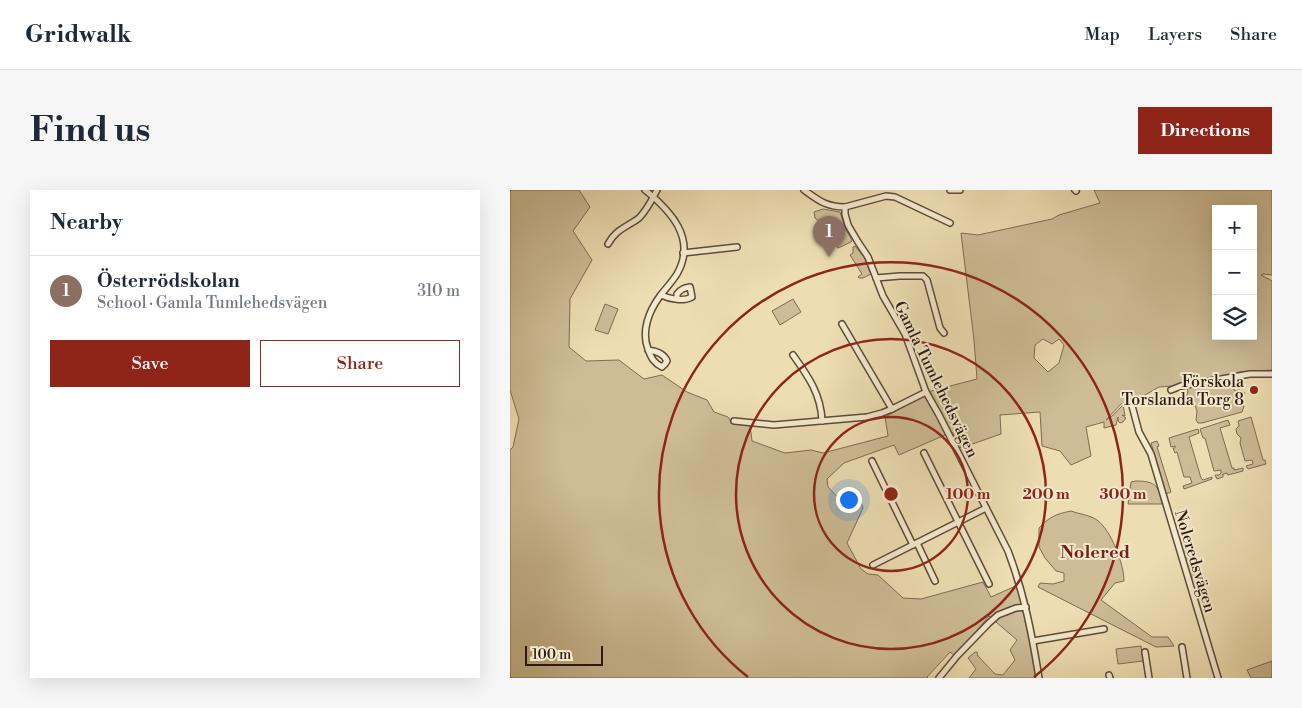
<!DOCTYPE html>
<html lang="en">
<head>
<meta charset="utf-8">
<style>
	:root { --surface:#fff; --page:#f6f6f7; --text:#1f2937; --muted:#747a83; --line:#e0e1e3; --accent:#8f2418 }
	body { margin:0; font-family:"Libre Bodoni",serif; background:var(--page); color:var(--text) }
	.controls { position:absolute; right:15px; top:15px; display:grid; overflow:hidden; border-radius:0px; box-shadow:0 5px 20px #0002 }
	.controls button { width:45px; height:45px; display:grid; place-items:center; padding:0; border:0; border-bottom:1px solid var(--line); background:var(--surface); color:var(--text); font:25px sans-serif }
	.scale { position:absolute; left:15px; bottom:12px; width:78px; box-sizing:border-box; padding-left:5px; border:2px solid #301a10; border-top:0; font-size:14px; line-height:18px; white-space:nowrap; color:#301a10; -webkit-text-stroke:4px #f3e9cd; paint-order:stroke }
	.you { position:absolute; left:338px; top:309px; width:18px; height:18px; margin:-12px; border:4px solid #fff; border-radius:50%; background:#1a73e8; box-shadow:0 0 0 8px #1a73e833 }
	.badge { display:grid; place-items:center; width:32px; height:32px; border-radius:50%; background:var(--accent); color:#fff; font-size:16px; font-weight:700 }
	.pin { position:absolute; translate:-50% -41px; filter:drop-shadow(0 1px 2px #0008) }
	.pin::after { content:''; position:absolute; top:26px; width:18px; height:15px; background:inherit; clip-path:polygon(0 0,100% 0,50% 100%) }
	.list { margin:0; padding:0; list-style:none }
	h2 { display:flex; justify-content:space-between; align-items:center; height:65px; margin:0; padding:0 20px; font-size:21px }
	h2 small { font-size:16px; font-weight:400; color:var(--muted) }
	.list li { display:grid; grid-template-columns:32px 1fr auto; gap:15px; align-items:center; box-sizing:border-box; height:70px; padding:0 20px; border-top:1px solid var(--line) }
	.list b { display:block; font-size:19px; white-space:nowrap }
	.list p { margin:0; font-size:16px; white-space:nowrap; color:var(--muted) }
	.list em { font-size:16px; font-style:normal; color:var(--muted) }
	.actions { display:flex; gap:10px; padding:15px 20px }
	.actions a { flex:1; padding:11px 0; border:1px solid var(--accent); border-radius:0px; text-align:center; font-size:18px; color:var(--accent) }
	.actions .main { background:var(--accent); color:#fff }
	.icon { flex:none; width:28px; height:28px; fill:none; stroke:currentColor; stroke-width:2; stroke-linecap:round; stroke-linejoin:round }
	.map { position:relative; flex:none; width:762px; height:488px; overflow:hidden; border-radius:0px }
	header { display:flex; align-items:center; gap:30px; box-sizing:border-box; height:70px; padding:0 25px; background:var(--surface); border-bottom:1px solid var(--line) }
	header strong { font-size:24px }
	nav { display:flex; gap:28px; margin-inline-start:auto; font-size:18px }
	.intro { display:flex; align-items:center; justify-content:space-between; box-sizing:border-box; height:120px; padding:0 30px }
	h1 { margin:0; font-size:35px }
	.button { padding:12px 22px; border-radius:0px; background:var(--accent); color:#fff; font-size:18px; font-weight:700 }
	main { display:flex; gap:30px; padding:0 30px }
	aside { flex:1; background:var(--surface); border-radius:0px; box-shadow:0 5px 20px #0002 }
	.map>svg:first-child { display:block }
	.green { fill:#cdbc96; stroke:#7e6b53; fill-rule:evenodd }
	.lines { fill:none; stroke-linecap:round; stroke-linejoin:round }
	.street-casing { stroke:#5f4b38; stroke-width:8 }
	.street { stroke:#f3e9cd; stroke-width:5 }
	.ring { fill:none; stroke:#8f2418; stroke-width:2.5 }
	.poi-dot { fill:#8f2418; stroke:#f3e9cd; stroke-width:2 }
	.labels { text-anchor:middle; stroke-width:4; stroke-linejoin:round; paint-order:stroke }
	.street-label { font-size:16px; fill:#301a10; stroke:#f3e9cd }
	.poi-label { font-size:16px; fill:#301a10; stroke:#f3e9cd; text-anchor:end }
	.neighbourhood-label { font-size:18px; font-weight:bold; fill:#7a1f14; stroke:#f3e9cd }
	.centre { fill:#8f2418; stroke:#f3e9cd; stroke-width:2.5 }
	.ring-label { font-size:15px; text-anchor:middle; font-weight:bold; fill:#8f2418; stroke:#f3e9cd; stroke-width:4; stroke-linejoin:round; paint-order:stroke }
</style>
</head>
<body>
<header>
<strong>Gridwalk</strong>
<nav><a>Map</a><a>Layers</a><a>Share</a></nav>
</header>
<div class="intro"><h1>Find us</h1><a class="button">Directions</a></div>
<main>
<aside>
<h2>Nearby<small></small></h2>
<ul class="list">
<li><span class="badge" style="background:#8d6e63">1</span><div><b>Österrödskolan</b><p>School · Gamla Tumlehedsvägen</p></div><em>310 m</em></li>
</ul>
<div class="actions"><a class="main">Save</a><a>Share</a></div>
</aside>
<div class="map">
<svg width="762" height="488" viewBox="0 0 762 488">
	<rect width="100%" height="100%" fill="#edddb2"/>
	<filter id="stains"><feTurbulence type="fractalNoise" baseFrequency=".004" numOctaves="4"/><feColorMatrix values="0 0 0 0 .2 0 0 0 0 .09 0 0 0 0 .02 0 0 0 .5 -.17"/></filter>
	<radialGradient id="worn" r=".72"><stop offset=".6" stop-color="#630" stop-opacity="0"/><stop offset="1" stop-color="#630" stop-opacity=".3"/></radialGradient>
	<!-- green -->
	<g class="green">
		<path d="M0 0H69L80 17 63 41 82 70 60 109 59 157 76 171 109 170 134 189 152 185 177 202 197 210 204 222 218 227 221 232 240 235 242 251 275 263 301 260 313 263 378 246 375 227 421 201 467 189 464 150 451 43 468 45 542 29 549 25 590 13 584 0H762V85L753 84 751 85 762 91V180L729 182 725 189 723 198 725 201 729 200 735 203 729 212 734 216 732 222 692 233H688L686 230 687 221 684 213 679 212 676 208 678 201 676 195 649 197 628 209 611 214 596 230 602 226 613 215 615 226 612 225 616 228 613 232 610 233 608 231V227L606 235 594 238V232L576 237 581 266 561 275 550 261 532 256 530 222 490 225 491 244 451 258 442 242 389 265 384 255 334 273 317 289 318 297 333 313 350 310 353 318 337 353 351 379 358 384 368 385 393 408 411 409 473 392 481 407 508 395C515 426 524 456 526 488H459L466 479 458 468 465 462H467L468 466 485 484 493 485 505 470 500 460 507 450 479 426 445 466 440 462 417 487 418 488H0V260L3 257 9 229 0 200ZM706 19H743V146H706ZM533 149 542 154 549 149 554 155 549 173 538 182 524 168 525 155Z"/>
		<path d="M313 19 330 22 336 40 342 50 341 52 328 58 325 53 323 54 321 49 323 48V47H321L314 36 317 33 313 35 305 28 304 22Z"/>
		<path d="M345 56 354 67 360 82 361 84 353 88H349L348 87 352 84 340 65 343 63V57Z"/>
		<path d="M283 109 291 122 270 135 262 121Z"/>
		<path d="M95 114 108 119 98 144 85 140Z"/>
		<path d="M741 227 753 270H755L756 274 738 279 736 276 743 274 742 270 735 271 730 253 731 248 727 244 726 239 729 236 728 231Z"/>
		<path d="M718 230 720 235 710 238 722 278H724V280L733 278V281L718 285 717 283 713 284V287L707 289 705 285H709L711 283V280L704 281 695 248H693L690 239Z"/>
		<path d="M688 239 689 243 679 247 691 288 693 290 702 287V289L674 299 673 296 682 293 680 287H674L667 262 665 263 663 258H665V256L661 257 659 248Z"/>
		<path d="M647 251 649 256 647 257 661 302 656 304 641 253Z"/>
		<path d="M626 291C646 291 649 296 652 314H618L621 292Z"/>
		<path d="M561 321C569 324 580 325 587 330 601 340 614 374 614 391L605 393 591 410 642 447H658L664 456 646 457 528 397 530 393 543 394 554 391V383L546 381 535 368 529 357V338C539 327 546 324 561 321Z"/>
		<path d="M672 336 685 382 689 381 690 386 682 388 681 387 666 338Z"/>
		<path d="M631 456 633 471 608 474 606 459Z"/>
		<path d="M762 471V488H741L737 480Z"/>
	</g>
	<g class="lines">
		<defs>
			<g id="street">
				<path d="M135 0C161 21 187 49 167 84 162 92 156 98 150 106 139 121 131 141 138 159 141 168 144 173 152 177L155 174 157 171C154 163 146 161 138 160"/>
				<path d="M294 0C308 10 316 17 335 17L376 6 385 7 440 33"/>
				<path d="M440 0H450"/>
				<path d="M565 0 566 1"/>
				<path d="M335 17V24L338 35 348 52 358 67 373 106 395 144 416 202 429 225 498 361C514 403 522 444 529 488"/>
				<path d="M98 54C105 40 117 37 129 28 137 20 142 10 147 0"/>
				<path d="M173 63 227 57"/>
				<path d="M366 88 390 86H413L417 90 430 138 434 143"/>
				<path d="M151 105C160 109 173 112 182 107L180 97C174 98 171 99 167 104V108"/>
				<path d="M332 134 382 219"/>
				<path d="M283 165C298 186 311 204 312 231"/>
				<path d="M661 200 671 196 740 184H762"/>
				<path d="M621 212 629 242 641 264 708 488"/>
				<path d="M224 231 264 235 357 227 372 223 382 219 416 202"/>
				<path d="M414 263 479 394"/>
				<path d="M362 271 403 355"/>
				<path d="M407 353 425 391"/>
				<path d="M363 375 476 318"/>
				<path d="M523 451 594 439"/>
				<path d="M672 457 677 488"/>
				<path d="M635 462 639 488"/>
				<path d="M599 485 600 488"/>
				<path d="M429 488 447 466 479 433 488 425 506 418 516 417"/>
			</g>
		</defs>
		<!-- street casing -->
		<use href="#street" class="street-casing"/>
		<!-- street -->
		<use href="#street" class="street"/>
	</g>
	<!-- distance rings -->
	<g class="ring">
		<circle cx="381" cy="304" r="77"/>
		<circle cx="381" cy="304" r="155"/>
		<path d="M238 487A232 232 0 1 1 524 487"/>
	</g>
	<!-- markers -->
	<circle class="poi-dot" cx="744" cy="200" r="5"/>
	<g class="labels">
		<!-- street labels -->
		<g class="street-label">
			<text transform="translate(427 189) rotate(64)" y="6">Gamla Tumlehedsvägen</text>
			<text transform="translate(686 371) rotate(73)" y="6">Noleredsvägen</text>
		</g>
		<!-- poi labels -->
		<g class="poi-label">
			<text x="734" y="197">Förskola<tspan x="734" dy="18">Torslanda Torg 8</tspan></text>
		</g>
		<!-- neighbourhood labels -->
		<g class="neighbourhood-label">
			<text x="585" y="368">Nolered</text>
		</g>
	</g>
	<circle cx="381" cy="304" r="8" class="centre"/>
	<g class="ring-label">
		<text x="458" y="309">100 m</text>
		<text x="536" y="309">200 m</text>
		<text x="613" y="309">300 m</text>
	</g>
	<rect width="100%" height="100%" filter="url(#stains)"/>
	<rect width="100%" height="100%" fill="url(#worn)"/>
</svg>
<div class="controls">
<button>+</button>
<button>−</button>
<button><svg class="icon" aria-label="layers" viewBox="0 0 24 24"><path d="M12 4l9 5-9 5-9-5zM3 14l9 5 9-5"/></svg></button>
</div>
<div class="scale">100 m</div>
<div class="you"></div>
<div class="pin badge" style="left:319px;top:67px;background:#8d6e63">1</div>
</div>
</main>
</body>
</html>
